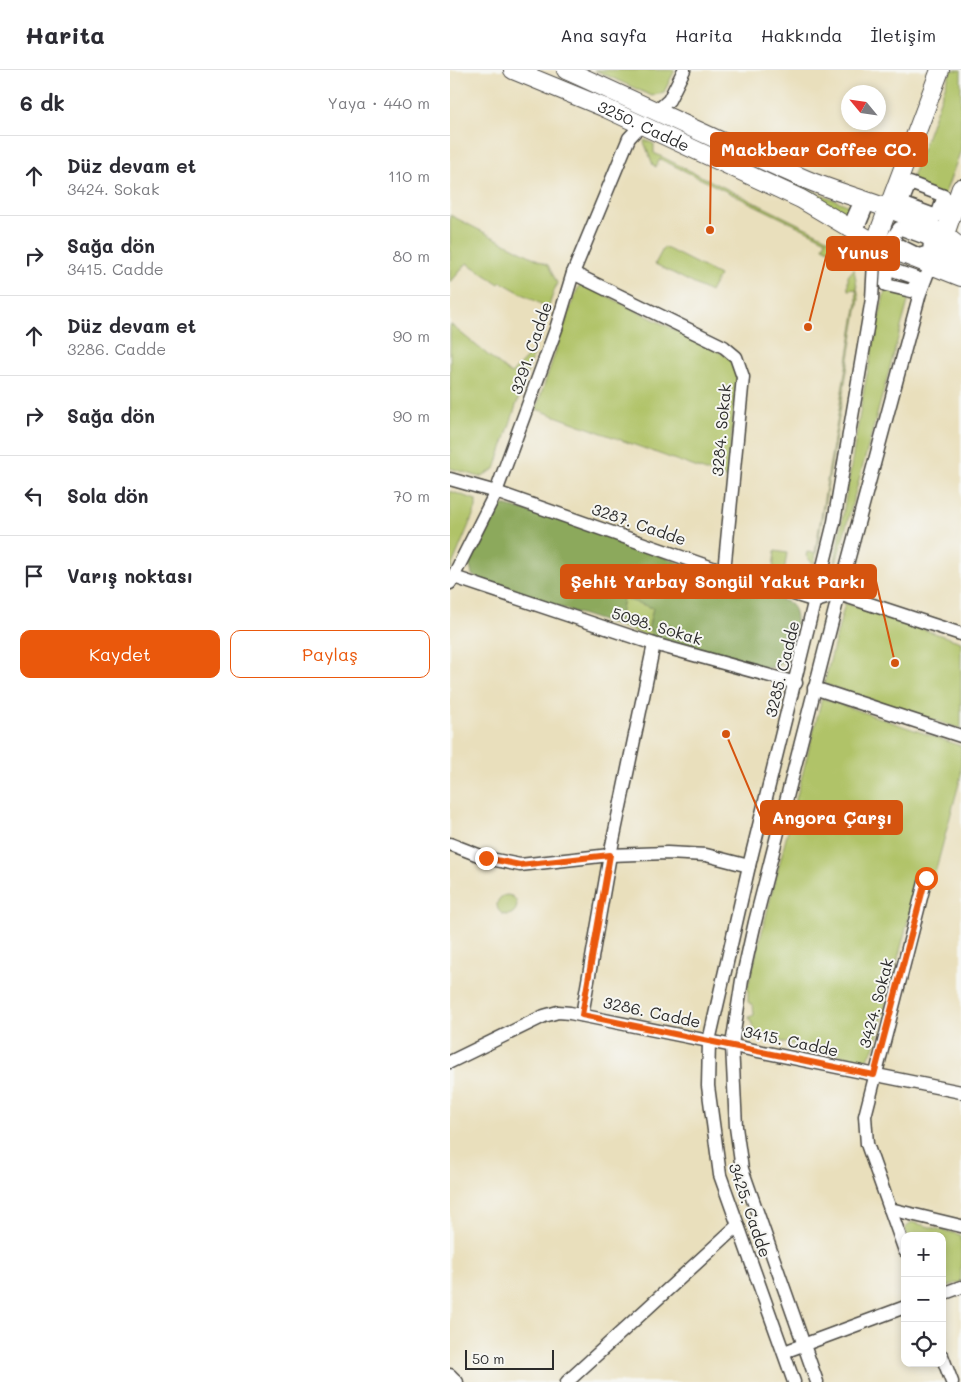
<!DOCTYPE html>
<html lang="tr">
<head>
<meta charset="utf-8">
<style>
	:root { --surface:#fff; --page:#f7f7f7; --text:#2b2b33; --muted:#7c7c81; --line:#e1e1e2; --accent:#ea580c }
	body { margin:0; font-family:Mali,sans-serif; background:var(--page); color:var(--text) }
	.controls { position:absolute; right:15px; bottom:15px; display:grid; overflow:hidden; border-radius:10px; box-shadow:0 2px 8px #0003 }
	.controls button { width:45px; height:45px; display:grid; place-items:center; padding:0; border:0; border-bottom:1px solid var(--line); background:var(--surface); color:var(--text); font:25px sans-serif }
	.compass { position:absolute; left:391px; top:15px; width:45px; height:45px; border-radius:50%; background:var(--surface); box-shadow:0 2px 8px #0003; rotate:299deg }
	.scale { position:absolute; left:15px; bottom:12px; width:89px; box-sizing:border-box; padding-left:5px; border:2px solid #2b2b2b; border-top:0; font-size:14px; line-height:18px; white-space:nowrap; color:#2b2b2b; -webkit-text-stroke:4px #f6f6f2; paint-order:stroke }
	.stop { position:absolute; width:15px; height:15px; margin:-11px; border:4px solid #ea580c; border-radius:50%; background:#fff }
	.stop.end { background:#ea580c; border-color:#fff; box-shadow:0 1px 5px #0008 }
	.list { margin:0; padding:0; list-style:none }
	h2 { display:flex; justify-content:space-between; align-items:center; height:65px; margin:0; padding:0 20px; font-size:21px }
	h2 small { font-size:16px; font-weight:400; color:var(--muted) }
	.list li { display:grid; grid-template-columns:32px 1fr auto; gap:15px; align-items:center; box-sizing:border-box; height:80px; padding:0 20px; border-top:1px solid var(--line) }
	.list b { display:block; font-size:19px; white-space:nowrap }
	.list p { margin:0; font-size:16px; white-space:nowrap; color:var(--muted) }
	.list em { font-size:16px; font-style:normal; color:var(--muted) }
	.actions { display:flex; gap:10px; padding:15px 20px }
	.actions a { flex:1; padding:11px 0; border:1px solid var(--accent); border-radius:10px; text-align:center; font-size:18px; color:var(--accent) }
	.actions .main { background:var(--accent); color:#fff }
	.icon { flex:none; width:28px; height:28px; fill:none; stroke:currentColor; stroke-width:2; stroke-linecap:round; stroke-linejoin:round }
	.map { position:relative; flex:none; width:511px; height:1312px; overflow:hidden }
	header { display:flex; align-items:center; gap:30px; box-sizing:border-box; height:70px; padding:0 25px; background:var(--surface); border-bottom:1px solid var(--line) }
	header strong { font-size:24px }
	nav { display:flex; gap:28px; margin-inline-start:auto; font-size:18px }
	main { display:flex }
	aside { flex:1; background:var(--surface) }
	.map>svg:first-child { display:block }
	.green { fill:#b0c367; stroke:#6e7749 }
	.forest { fill:#8ca95c; stroke:#5c6a44 }
	.lines { fill:none; stroke-linecap:round; stroke-linejoin:round }
	.street-casing { stroke:#484641; stroke-width:15 }
	.secondary-casing { stroke:#484641; stroke-width:20 }
	.street { stroke:#fff; stroke-width:12 }
	.secondary { stroke:#fff; stroke-width:18 }
	.route { stroke:#ea580c; stroke-width:6 }
	.labels { text-anchor:middle; stroke-width:4; stroke-linejoin:round; paint-order:stroke }
	.street-label { font-size:16px; fill:#2b2b2b; stroke:#f6f6f2 }
	.leader { fill:none; stroke:#d5540f; stroke-width:2 }
	.callout-dot { fill:#d5540f; stroke:#f6f6f2; stroke-width:2 }
	.callout { fill:#d5540f; stroke:#d5540f; stroke-width:2 }
	.callout-label { font-size:18px; text-anchor:middle; font-weight:bold; fill:#fff }
</style>
</head>
<body>
<header>
<strong>Harita</strong>
<nav><a>Ana sayfa</a><a>Harita</a><a>Hakkında</a><a>İletişim</a></nav>
</header>
<main>
<aside>
<h2>6 dk<small>Yaya · 440 m</small></h2>
<ul class="list">
<li><svg class="icon" aria-label="ahead" viewBox="0 0 24 24"><path d="M12 20V5M6 11l6-6 6 6"/></svg><div><b>Düz devam et</b><p>3424. Sokak</p></div><em>110 m</em></li>
<li><svg class="icon" aria-label="right" viewBox="0 0 24 24"><path d="M7 20v-9h11M14 6l5 5-5 5"/></svg><div><b>Sağa dön</b><p>3415. Cadde</p></div><em>80 m</em></li>
<li><svg class="icon" aria-label="ahead" viewBox="0 0 24 24"><path d="M12 20V5M6 11l6-6 6 6"/></svg><div><b>Düz devam et</b><p>3286. Cadde</p></div><em>90 m</em></li>
<li><svg class="icon" aria-label="right" viewBox="0 0 24 24"><path d="M7 20v-9h11M14 6l5 5-5 5"/></svg><div><b>Sağa dön</b></div><em>90 m</em></li>
<li><svg class="icon" aria-label="left" viewBox="0 0 24 24"><path d="M17 20v-9H6M10 6l-5 5 5 5"/></svg><div><b>Sola dön</b></div><em>70 m</em></li>
<li><svg class="icon" aria-label="arrive" viewBox="0 0 24 24"><path d="M6 21V4h12l-3 4 3 4H6"/></svg><div><b>Varış noktası</b></div></li>
</ul>
<div class="actions"><a class="main">Kaydet</a><a>Paylaş</a></div>
</aside>
<div class="map">
<svg width="511" height="1312" viewBox="0 0 511 1312">
	<rect width="100%" height="100%" fill="#f6f6f2"/>
	<filter id="ink" filterUnits="userSpaceOnUse"><feTurbulence type="fractalNoise" baseFrequency=".02" numOctaves="2"/><feDisplacementMap in="SourceGraphic" scale="10" xChannelSelector="R" yChannelSelector="G"/><feConvolveMatrix kernelMatrix="1 2 1 2 8 2 1 2 1" color-interpolation-filters="sRGB"/></filter>
	<filter id="wash" filterUnits="userSpaceOnUse"><feTurbulence type="fractalNoise" baseFrequency=".0096" numOctaves="4" result="noise"/><feDisplacementMap in="SourceGraphic" scale="20" xChannelSelector="R" yChannelSelector="G"/><feGaussianBlur stdDeviation="1.12" result="paint"/><feColorMatrix in="noise" values="0 0 0 0 0 0 0 0 0 0 0 0 0 0 0 0 0 1.4 0 .05"/><feComposite in="paint" operator="in"/></filter>
	<g filter="url(#wash)">
		<rect width="100%" height="100%" fill="#e9dfbc"/>
		<!-- green -->
		<g class="green">
			<path d="M145 0H225L214 22 202 26Z"/>
			<path d="M501 0H511V80L494 126 460 113Z"/>
			<path d="M228 59 358 119 407 139 403 148 356 123 226 64Z"/>
			<path d="M195 70 204 74V83L389 174 395 185 387 184 373 177 376 170 210 89 206 97 203 95 194 72Z"/>
			<path d="M0 145 98 195 107 213 98 238 51 212 49 214 17 193 0 213Z"/>
			<path d="M214 177 269 205 260 222 205 194Z"/>
			<path d="M404 199 409 229 364 495 356 486 357 482 365 483 407 232 406 219 398 220V206Z"/>
			<path d="M135 215 273 284 283 291 287 303 278 409 86 339 124 227 129 216Z"/>
			<path d="M436 215 461 221 383 504 414 319Z"/>
			<path d="M0 254 61 304 85 279 45 399 30 407 0 398Z"/>
			<path d="M0 421 26 430V438L0 500Z"/>
			<path d="M325 481 337 483 334 502 352 503 358 506 347 513 326 509 323 499Z"/>
			<path d="M173 528 203 538 199 556 202 567 168 556Z"/>
			<path d="M395 533 511 572V659L374 614Z"/>
			<path d="M372 628 511 676V706L484 807 471 802 424 979 415 991 312 967 306 964 299 947 304 945 303 935 298 932V916Z"/>
			<circle cx="57" cy="835" r="10"/>
			<path d="M461 1152 511 1165V1212L492 1218V1166H457L455 1159Z"/>
		</g>
		<!-- forest -->
		<path class="forest" d="M53 435 117 452 337 532C355 542 341 574 337 591L321 598 311 597 202 567 199 556 203 538 173 528 168 556 35 513 22 505 19 491 46 439Z"/>
	</g>
	<g filter="url(#ink)">
		<g class="lines">
			<defs>
				<g id="street">
					<path d="M207 41 219 30 234 0"/>
					<path d="M460 113 494 126 487 146 452 133Z"/>
					<path d="M407 139 415 141 410 153 403 148Z"/>
					<path d="M449 158 476 168 480 172 479 182 469 185 447 174 443 167Z"/>
					<path d="M500 181 509 188 505 196 496 194Z"/>
					<path d="M437 198 469 209 461 221 436 215Z"/>
					<path d="M123 203 274 277 286 287 293 307 274 502"/>
					<path d="M0 409 46 422 274 502 366 531 389 524 511 564"/>
					<path d="M4 507 204 574 346 613"/>
					<path d="M0 513 46 422 106 259 123 203 179 68 191 55"/>
					<path d="M364 618 511 666"/>
					<path d="M0 774 36 788 70 795 160 785 217 783 256 785 299 796"/>
					<path d="M132 945 160 785 204 574"/>
					<path d="M0 992 94 946 108 942 120 943 511 1022"/>
					<path d="M440 1139 511 1156"/>
					<path d="M455 1181 417 1074 415 1046 476 808"/>
					<path d="M492 1224 511 1217"/>
					<path d="M334 1282 455 1237"/>
					<path d="M492 1286 502 1312"/>
					<path d="M0 1305 7 1312"/>
					<path d="M117 1312 287 1156"/>
					<path d="M344 1312 270 1105 258 1016 259 971 299 796 384 452 422 229 425 173"/>
					<path d="M367 1312 292 1099 286 1057 282 975 292 910 305 852 389 524 470 223 480 197"/>
				</g>
				<g id="secondary">
					<path id="s1" d="M63 0 153 37 351 129 425 173 511 207"/>
					<path d="M116 0C196 36 275 74 355 109 407 131 468 141 511 178"/>
					<path d="M425 173 490 0"/>
					<path d="M480 197 495 164 511 118"/>
				</g>
			</defs>
			<!-- street casing -->
			<use href="#street" class="street-casing"/>
			<!-- secondary casing -->
			<use href="#secondary" class="secondary-casing"/>
			<!-- street -->
			<use href="#street" class="street"/>
			<!-- secondary -->
			<use href="#secondary" class="secondary"/>
		</g>
	</g>
	<g class="lines" filter="url(#ink)">
		<!-- route -->
		<path class="route" d="M36 788 70 795 160 785 132 945 424 1005 476 808"/>
	</g>
	<g class="labels">
		<!-- street labels -->
		<g class="street-label">
			<text dy="6" stroke="none"><textPath href="#s1" startOffset="142">3250. Cadde</textPath></text>
			<text transform="translate(81 278) rotate(-71)" y="6">3291. Cadde</text>
			<text transform="translate(271 360) rotate(-85)" y="6">3284. Sokak</text>
			<text transform="translate(189 454) rotate(19)" y="6">3287. Cadde</text>
			<text transform="translate(207 556) rotate(17)" y="6">5098. Sokak</text>
			<text transform="translate(332 599) rotate(-76)" y="6">3285. Cadde</text>
			<text transform="translate(426 933) rotate(-75)" y="6">3424. Sokak</text>
			<text transform="translate(202 942) rotate(12)" y="6">3286. Cadde</text>
			<text transform="translate(341 971) rotate(12)" y="6">3415. Cadde</text>
			<text transform="translate(300 1140) rotate(71)" y="6">3425. Cadde</text>
		</g>
	</g>
	<!-- callouts -->
	<path class="leader" d="M260 160L261 80M358 257L377 183M445 593L426 511M276 664L311 747"/>
	<g class="callout-dot">
		<circle cx="260" cy="160" r="5"/>
		<circle cx="358" cy="257" r="5"/>
		<circle cx="445" cy="593" r="5"/>
		<circle cx="276" cy="664" r="5"/>
	</g>
	<g class="callout">
		<rect x="261" y="63" width="216" height="33" rx="5"/>
		<rect x="377" y="167" width="72" height="33" rx="5"/>
		<rect x="111" y="495" width="315" height="33" rx="5"/>
		<rect x="311" y="731" width="141" height="33" rx="5"/>
	</g>
	<g class="callout-label">
		<text x="369" y="86">Mackbear Coffee CO.</text>
		<text x="413" y="189">Yunus</text>
		<text x="268" y="518">Şehit Yarbay Songül Yakut Parkı</text>
		<text x="382" y="754">Angora Çarşı</text>
	</g>
</svg>
<div class="controls">
<button>+</button>
<button>−</button>
<button><svg class="icon" aria-label="locate" viewBox="0 0 24 24"><circle cx="12" cy="12" r="6"/><path d="M12 2v4M12 18v4M2 12h4M18 12h4"/></svg></button>
</div>
<svg class="compass" viewBox="-18 -18 36 36"><path d="M0-13l5 13h-10z" fill="#e53935"/><path d="M0 13l5-13h-10z" fill="#7c7c81"/></svg>
<div class="scale">50 m</div>
<div class="stop" style="left:476px;top:808px"></div>
<div class="stop end" style="left:36px;top:788px"></div>
</div>
</main>
</body>
</html>
